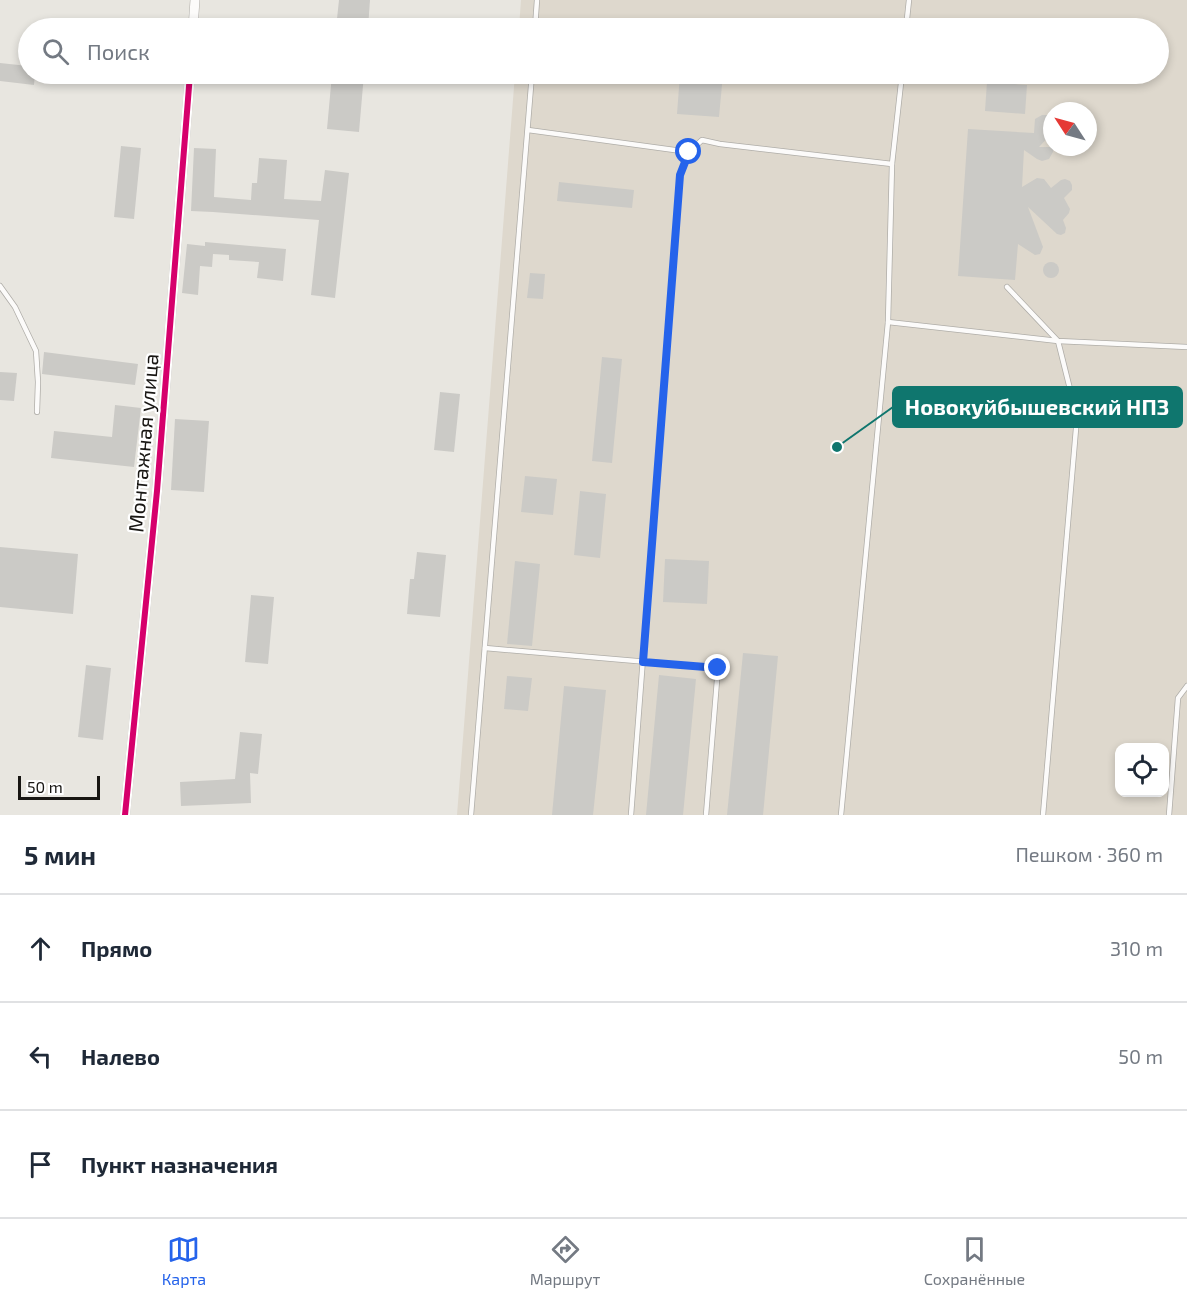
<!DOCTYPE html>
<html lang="ru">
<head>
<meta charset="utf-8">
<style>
	:root { --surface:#fff; --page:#f2f2f3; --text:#1f2937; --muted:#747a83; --line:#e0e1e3; --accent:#2563eb }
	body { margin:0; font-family:"Exo 2",sans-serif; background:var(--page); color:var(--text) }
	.controls { position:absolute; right:18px; bottom:18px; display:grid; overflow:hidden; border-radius:12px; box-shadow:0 3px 9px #0003 }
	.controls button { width:54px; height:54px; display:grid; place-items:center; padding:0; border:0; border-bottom:2px solid var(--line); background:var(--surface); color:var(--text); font:30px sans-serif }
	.compass { position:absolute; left:1043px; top:102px; width:54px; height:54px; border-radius:50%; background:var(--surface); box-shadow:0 3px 9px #0003; rotate:306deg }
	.scale { position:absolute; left:18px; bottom:15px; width:82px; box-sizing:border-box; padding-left:6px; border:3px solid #181613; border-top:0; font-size:16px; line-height:21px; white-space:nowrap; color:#181613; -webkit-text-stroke:4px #fff; paint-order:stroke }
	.stop { position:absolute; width:18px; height:18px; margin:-14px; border:4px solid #2563eb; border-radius:50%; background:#fff }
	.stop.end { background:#2563eb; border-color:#fff; box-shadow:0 2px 6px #0008 }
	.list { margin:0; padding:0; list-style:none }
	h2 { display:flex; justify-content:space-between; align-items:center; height:78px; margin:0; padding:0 24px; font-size:26px }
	h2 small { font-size:20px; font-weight:400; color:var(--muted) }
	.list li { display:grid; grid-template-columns:39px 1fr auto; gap:18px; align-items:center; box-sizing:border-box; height:108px; padding:0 24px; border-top:2px solid var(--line) }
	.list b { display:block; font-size:22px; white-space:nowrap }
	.list em { font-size:20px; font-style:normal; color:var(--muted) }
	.icon { flex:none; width:33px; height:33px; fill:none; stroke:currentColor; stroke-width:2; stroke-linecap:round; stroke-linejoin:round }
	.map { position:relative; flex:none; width:1187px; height:815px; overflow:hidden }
	.search { position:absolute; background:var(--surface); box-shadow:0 3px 9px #0003; left:18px; right:18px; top:18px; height:66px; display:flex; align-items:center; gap:15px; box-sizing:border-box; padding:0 21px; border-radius:33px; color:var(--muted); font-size:22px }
	.sheet { height:402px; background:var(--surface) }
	nav { display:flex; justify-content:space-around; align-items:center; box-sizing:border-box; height:84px; border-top:2px solid var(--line); background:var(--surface); font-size:16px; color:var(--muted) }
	nav a { display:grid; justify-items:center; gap:3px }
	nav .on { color:var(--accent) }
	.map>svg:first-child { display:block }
	.built { fill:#ded8cd; fill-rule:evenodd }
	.building { fill:#cbcac6 }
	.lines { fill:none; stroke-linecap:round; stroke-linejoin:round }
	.service-casing { stroke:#afada8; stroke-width:6 }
	.minor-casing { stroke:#afada8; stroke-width:10 }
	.service { stroke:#fcfbfa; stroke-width:4.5 }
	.minor { stroke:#fcfbfa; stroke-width:9 }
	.cycleway-casing { stroke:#fff; stroke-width:10 }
	.cycleway { stroke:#d6006c; stroke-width:6 }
	.route { stroke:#2563eb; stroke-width:8 }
	.labels { text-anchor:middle; stroke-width:4.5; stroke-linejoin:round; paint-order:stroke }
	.street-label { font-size:21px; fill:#181613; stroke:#fff }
	.leader { fill:none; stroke:#0f766e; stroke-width:2 }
	.callout-dot { fill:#0f766e; stroke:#fff; stroke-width:2 }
	.callout { fill:#0f766e; stroke:#0f766e; stroke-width:2 }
	.callout-label { font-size:22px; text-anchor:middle; font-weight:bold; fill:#fff }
</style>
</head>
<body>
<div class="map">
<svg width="1187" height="815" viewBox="0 0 1187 815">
	<rect width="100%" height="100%" fill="#e8e6e0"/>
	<!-- built -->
	<path class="built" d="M521 0H1187V815H457L515 74H1158V28H519ZM1052 111H1088V147H1052ZM1120 748H1164V792H1120Z"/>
	<!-- building -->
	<g class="building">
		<path d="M339 0H370L368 28H336Z"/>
		<path d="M0 63 28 66V74H35L34 85 0 81Z"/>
		<path d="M332 74H364L359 132 327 129Z"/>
		<path d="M680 74H723L719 117 677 114Z"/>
		<path d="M987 82 1027 85 1025 114 985 111Z"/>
		<path d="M1042 115H1047L1052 117V133L1039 147H1054L1053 152 1049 159 1042 161 1037 159 1024 150 1022 187 1037 178 1044 179 1051 188 1061 180 1065 179 1070 181 1072 185V190L1064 198 1070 209 1069 213 1063 220 1066 228 1065 233 1061 235 1057 234 1028 207 1043 247 1040 254 1035 255 1018 244 1015 280 958 276 968 129 1034 133 1035 119Z"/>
		<path d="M121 146 141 148 134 219 114 217Z"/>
		<path d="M194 148 216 149 214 197 251 200 252 183H257L259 158 287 160 284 199 321 201 325 170 349 173 335 298 311 295 319 220 213 212 191 211Z"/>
		<path d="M559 182 634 190 632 208 557 201Z"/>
		<path d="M205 242 286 249 283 281 257 278 259 262 229 260V255L213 254 212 267 200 266 198 295 182 293 187 244 205 246Z"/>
		<circle cx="1051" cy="270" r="8"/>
		<path d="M530 273 545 274 543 299 527 298Z"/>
		<path d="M44 352 138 364 135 385 42 374Z"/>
		<path d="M602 357 622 359 612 463 592 461Z"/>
		<path d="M0 372 17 373 14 401 0 400Z"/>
		<path d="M440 392 460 394 454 452 434 450Z"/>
		<path d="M115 405 141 408 134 467 51 458 54 431 112 437Z"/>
		<path d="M175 419 209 421 204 492 171 490Z"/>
		<path d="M525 476 557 479 553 515 521 512Z"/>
		<path d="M580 491 606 494 600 558 574 555Z"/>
		<path d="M0 547 78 554 73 614 0 607Z"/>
		<path d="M417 552 446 555 440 617 407 614 410 579H414Z"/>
		<path d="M665 559 709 561 707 604 663 602Z"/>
		<path d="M515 561 540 564 532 646 507 644Z"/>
		<path d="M251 595 274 597 268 664 245 662Z"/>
		<path d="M743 653 778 656 763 815H727Z"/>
		<path d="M86 665 111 668 103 740 78 737Z"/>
		<path d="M659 675 696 679 683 815H646Z"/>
		<path d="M507 676 532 678 528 711 504 709Z"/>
		<path d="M564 686 606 690 593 815H552Z"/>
		<path d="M240 732 262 734 258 774 250 773 251 803 181 806 180 782 235 779Z"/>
	</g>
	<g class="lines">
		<defs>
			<g id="service">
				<path d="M535 28 537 0"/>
				<path d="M906 28 909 0"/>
				<path d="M528 130 689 152"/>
				<path d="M0 286 15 307 36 351 38 382 37 412"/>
				<path d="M1007 287 1058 341 1077 417 1043 815"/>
				<path d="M888 322 1058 341 1187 347"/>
				<path d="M485 648 718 668 706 815"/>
				<path d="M471 815 532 74"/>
				<path d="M631 815 680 175 689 152 702 140 720 144 892 164"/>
				<path d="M841 815 888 322 892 164 902 74"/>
				<path d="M1169 815 1178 698 1187 686"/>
			</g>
			<g id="minor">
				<path d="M193 28 195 0"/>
				<path d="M125 815 157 491 190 74"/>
			</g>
		</defs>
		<!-- service casing -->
		<use href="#service" class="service-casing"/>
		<!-- minor casing -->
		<use href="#minor" class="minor-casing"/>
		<!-- service -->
		<use href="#service" class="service"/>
		<!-- minor -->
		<use href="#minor" class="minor"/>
		<defs>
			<path id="cycleway" d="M125 815 157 491 190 74"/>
		</defs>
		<!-- cycleway casing -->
		<use href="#cycleway" class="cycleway-casing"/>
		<!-- cycleway -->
		<use href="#cycleway" class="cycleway"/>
	</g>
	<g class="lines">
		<!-- route -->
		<path class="route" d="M689 152 680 175 643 662 718 668"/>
	</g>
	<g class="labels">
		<!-- street labels -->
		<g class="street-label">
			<text transform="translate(144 443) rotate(-85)" y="7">Монтажная улица</text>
		</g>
	</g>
	<!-- callouts -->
	<path class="leader" d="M837 447L893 407"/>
	<circle class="callout-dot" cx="837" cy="447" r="6"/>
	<rect class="callout" x="893" y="387" width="289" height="40" rx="6"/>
	<g class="callout-label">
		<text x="1037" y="415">Новокуйбышевский НПЗ</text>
	</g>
</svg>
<div class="controls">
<button><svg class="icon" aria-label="locate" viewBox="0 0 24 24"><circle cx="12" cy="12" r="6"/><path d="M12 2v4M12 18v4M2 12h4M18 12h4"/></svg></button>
</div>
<svg class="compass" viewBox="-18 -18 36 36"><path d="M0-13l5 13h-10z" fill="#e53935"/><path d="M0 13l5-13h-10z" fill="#747a83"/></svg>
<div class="scale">50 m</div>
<div class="stop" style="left:689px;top:152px"></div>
<div class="stop end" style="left:718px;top:668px"></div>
<div class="search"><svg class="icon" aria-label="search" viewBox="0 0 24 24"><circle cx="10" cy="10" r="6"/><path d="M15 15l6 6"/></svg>Поиск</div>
</div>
<section class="sheet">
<h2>5 мин<small>Пешком · 360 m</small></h2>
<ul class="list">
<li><svg class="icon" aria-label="ahead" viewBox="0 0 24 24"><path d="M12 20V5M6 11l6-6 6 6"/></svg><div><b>Прямо</b></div><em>310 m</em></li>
<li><svg class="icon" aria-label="left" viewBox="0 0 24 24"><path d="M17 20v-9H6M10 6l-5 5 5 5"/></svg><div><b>Налево</b></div><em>50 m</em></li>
<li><svg class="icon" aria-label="arrive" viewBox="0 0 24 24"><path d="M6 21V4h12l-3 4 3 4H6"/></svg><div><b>Пункт назначения</b></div></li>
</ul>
</section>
<nav>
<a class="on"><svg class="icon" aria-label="map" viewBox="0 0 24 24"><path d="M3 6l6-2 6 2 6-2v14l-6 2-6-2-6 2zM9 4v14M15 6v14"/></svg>Карта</a>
<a><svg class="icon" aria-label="directions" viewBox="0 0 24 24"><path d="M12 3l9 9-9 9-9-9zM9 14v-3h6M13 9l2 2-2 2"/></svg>Маршрут</a>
<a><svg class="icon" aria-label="saved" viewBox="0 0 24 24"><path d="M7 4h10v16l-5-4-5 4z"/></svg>Сохранённые</a>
</nav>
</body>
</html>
